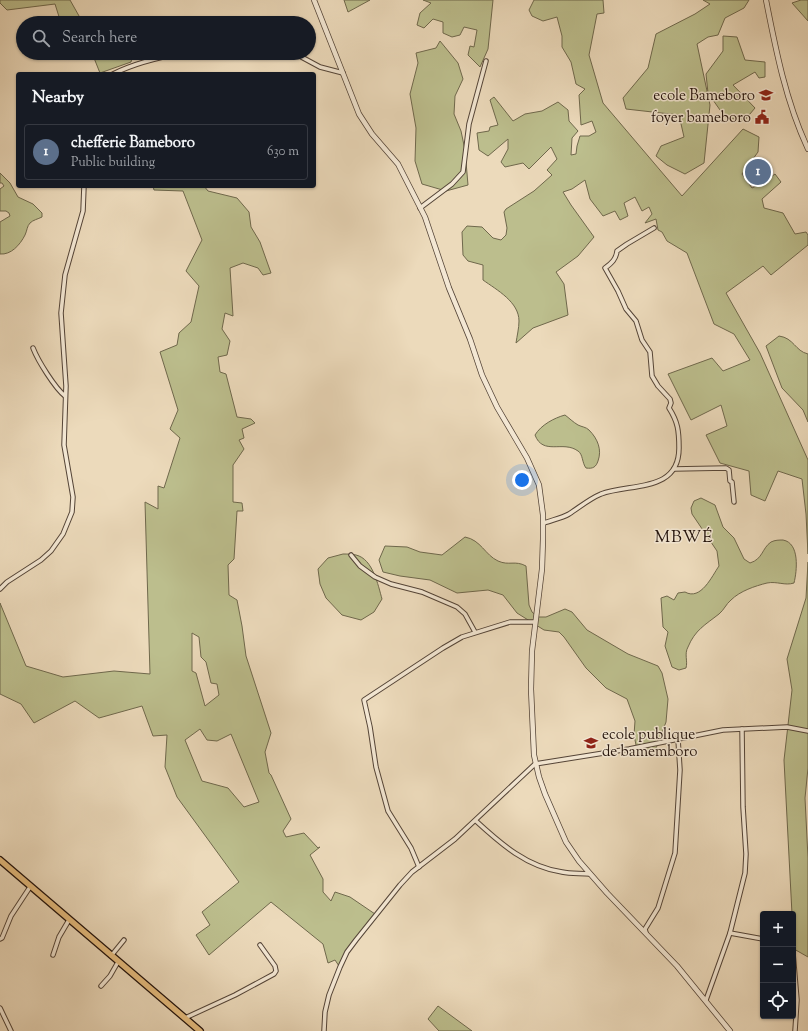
<!DOCTYPE html>
<html lang="en">
<head>
<meta charset="utf-8">
<style>
	:root { --surface:#171b24; --page:#242831; --text:#f1f3f6; --muted:#9ea1a6; --line:#363941; --accent:#c59692 }
	body { margin:0; font-family:"Sorts Mill Goudy",serif; background:var(--page); color:var(--text) }
	.controls { position:absolute; right:12px; bottom:12px; display:grid; overflow:hidden; border-radius:4px; box-shadow:0 1px 3px #0004 }
	.controls button { width:36px; height:36px; display:grid; place-items:center; padding:0; border:0; border-bottom:1px solid var(--line); background:var(--surface); color:var(--text); font:20px sans-serif }
	.you { position:absolute; left:522px; top:480px; width:14px; height:14px; margin:-10px; border:3px solid #fff; border-radius:50%; background:#1a73e8; box-shadow:0 0 0 6px #1a73e833 }
	.badge { display:grid; place-items:center; width:26px; height:26px; border-radius:50%; background:var(--accent); color:#fff; font-size:13px; font-weight:700 }
	.pin { position:absolute; translate:-50% -50%; border:2px solid #fff; box-shadow:0 1px 4px #0006 }
	.list { margin:0; padding:0; list-style:none }
	h2 { display:flex; justify-content:space-between; align-items:center; height:52px; margin:0; padding:0 16px; font-size:17px }
	h2 small { font-size:13px; font-weight:400; color:var(--muted) }
	.list li { display:grid; grid-template-columns:26px 1fr auto; gap:12px; align-items:center; box-sizing:border-box; height:56px; margin:0 8px 8px; padding:0 8px; border:1px solid var(--line); border-radius:4px }
	.list b { display:block; font-size:15px; white-space:nowrap }
	.list p { margin:0; font-size:13px; white-space:nowrap; color:var(--muted) }
	.list em { font-size:13px; font-style:normal; color:var(--muted) }
	.icon { flex:none; width:22px; height:22px; fill:none; stroke:currentColor; stroke-width:2; stroke-linecap:round; stroke-linejoin:round }
	.map { position:relative; flex:none; width:808px; height:1031px; overflow:hidden }
	.search { position:absolute; background:var(--surface); box-shadow:0 1px 3px #0004; left:16px; top:16px; width:300px; height:44px; display:flex; align-items:center; gap:10px; box-sizing:border-box; padding:0 14px; border-radius:22px; color:var(--muted); font-size:15px }
	.panel { position:absolute; background:var(--surface); box-shadow:0 1px 3px #0004; left:16px; top:72px; width:300px; height:116px; border-radius:4px }
	.map>svg:first-child { display:block }
	.green { fill:#bcbe8d; stroke:#6f684c; fill-rule:evenodd }
	.lines { fill:none; stroke-linecap:round; stroke-linejoin:round }
	.minor-casing { stroke:#544437; stroke-width:5.5 }
	.tertiary-casing { stroke:#544437; stroke-width:6 }
	.primary-casing { stroke:#22120b; stroke-width:8 }
	.minor { stroke:#f3e7d3; stroke-width:3.5 }
	.tertiary { stroke:#f3e7d3; stroke-width:4.5 }
	.primary { stroke:#e6bd7e; stroke-width:5.5 }
	.labels { text-anchor:middle; stroke-width:3; stroke-linejoin:round; paint-order:stroke }
	.poi-label { font-size:15px; fill:#22120b; stroke:#f3e7d3; text-anchor:end }
	.quarter-label { font-size:17px; letter-spacing:1px; fill:#22120b; stroke:#f3e7d3 }
</style>
</head>
<body>
<div class="map">
<svg width="808" height="1031" viewBox="0 0 808 1031">
	<rect width="100%" height="100%" fill="#ecdabb"/>
	<filter id="stains"><feTurbulence type="fractalNoise" baseFrequency=".005" numOctaves="4"/><feColorMatrix values="0 0 0 0 .2 0 0 0 0 .09 0 0 0 0 .02 0 0 0 .5 -.17"/></filter>
	<radialGradient id="worn" r=".72"><stop offset=".6" stop-color="#630" stop-opacity="0"/><stop offset="1" stop-color="#630" stop-opacity=".3"/></radialGradient>
	<!-- green -->
	<g class="green">
		<path d="M0 0H70L83 23H61L55 4 7 10 0 3Z"/>
		<path d="M344 0H370L348 12Z"/>
		<path d="M423 0H493L488 49 480 67 468 55 470 46 474 47 477 30 464 27 460 35 452 37 443 33V22L433 19 424 28 417 25 420 13 431 3Z"/>
		<path d="M534 0H603L604 13 597 14 589 55 603 103 682 196 743 129 759 137 758 152 742 174 752 188 764 182 775 174 781 182 762 199 764 208 783 213 795 234 806 232 808 235V245L771 275 763 266 726 293 760 353 808 460V554L806 514 802 479 778 471 765 501 751 495 749 471 720 463 706 435 727 426 721 405 691 420 668 374 712 358 723 371 750 360 734 334 714 324 687 253 667 241 662 232 658 230 656 219 645 223 652 214 649 207 642 211 635 197 624 203 628 216 620 220 615 211 603 216 590 199 585 180 572 189 563 192 571 205 594 237 578 256 556 272 564 284 568 315 533 328 516 343C517 336 519 328 519 321 519 302 497 290 483 280V265L468 261 463 255 462 232 467 226 482 227 493 238 501 240 506 235 507 228 504 212 506 209 534 191 552 175 547 170 557 159 551 147 529 169 523 163 505 167 501 162 508 149V139L488 156 479 150 477 133 489 131 490 127 498 125 490 100 494 97 513 121 525 114 542 111 558 102 568 110 569 121 578 131 572 138 571 155 576 154 577 146 580 136H589L596 132 592 121 581 125 579 95 585 89 576 84 571 62 562 47V36L557 17 543 21 532 16 529 10Z"/>
		<path d="M703 0H749L744 8 725 18 718 35 708 37 697 44 710 105 704 163 685 174 667 165 656 156 661 146 684 137 679 115 626 109 623 98 648 68 656 34 695 14 710 4Z"/>
		<path d="M801 0H808V21L792 3Z"/>
		<path d="M723 36 737 37 745 60 765 62V77L759 78 755 72 733 85 755 108 744 121 725 117 708 93 706 74 723 51Z"/>
		<path d="M440 41 458 63 463 79 455 96 454 114 461 131 465 150 468 185 446 191 422 184 415 161 416 128 410 94 418 63 416 53 436 48Z"/>
		<path d="M92 53H127L132 58 131 62 100 73Z"/>
		<path d="M0 173 10 183 18 197 33 204 42 213V217C38 219 33 220 30 223 27 226 27 231 25 235 20 245 11 255 0 254V222L10 216 9 213 6 211H0V189L4 186 2 183H0Z"/>
		<path d="M153 186H204L208 191 237 198 249 212 251 227 260 242 271 273 263 275 258 268 243 263 230 268 233 316 225 313 222 329 230 341 227 355 218 357 220 372 226 374 237 417 251 419 255 423 242 429 244 438 239 440 244 449 233 465V502L242 503 243 511H237L234 559 228 565 229 595 237 600 242 626 246 656 271 733 265 752 269 773 271 775 291 819 283 831 286 837 304 833 318 848 320 847 310 855 323 879V892L331 901 335 892 350 897 375 914 339 966 335 960 328 963 323 944 271 902 209 955 196 935 210 925 202 912 239 882 177 797 165 767 167 735 153 736 142 706 99 718 75 701 34 723 21 704 0 694V603L26 666 63 677 114 671 150 674 145 502 158 509V486L164 488 180 438 170 429 178 410 160 352 177 345 179 333 191 322 199 286 186 271 202 240 183 191 154 190ZM192 633 199 637 201 657 206 662 211 683 217 684 219 695 205 706 196 673 192 671ZM200 729 207 740 217 741 231 734 259 802 244 807 228 788 202 781 185 740Z"/>
		<path d="M779 336C794 338 795 351 808 354V422L803 410 782 388 766 346Z"/>
		<path d="M565 415C569 418 573 422 578 425 582 427 586 427 589 430 598 439 602 450 598 461 596 467 593 469 586 468 582 463 583 454 578 451 563 440 543 456 535 435 541 425 554 418 565 415Z"/>
		<path d="M701 498 715 505 723 527 734 538 744 559 750 563C763 559 762 548 771 542 775 540 779 540 783 540 800 543 797 571 794 583 785 586 777 581 767 583 755 586 740 591 731 600 726 604 724 610 719 614 705 625 695 630 688 647 684 654 688 661 686 668L679 670 672 667 665 646 668 632 663 627 661 598 667 596 674 600 678 593 685 592C701 601 712 576 719 566L717 551 692 514 691 508 694 501Z"/>
		<path d="M465 537C481 540 485 555 498 561 509 566 515 560 526 566L529 605 532 612 538 617H546L565 609 572 612 587 630 628 654 658 666 662 673 668 699 666 722 655 751 649 756H642L637 750 634 735 635 721 627 699 606 688 586 668 564 637 559 632 544 630 517 613 503 595 488 590 457 593 430 580 400 576 383 572 379 560 385 546 407 547 420 552 442 555Z"/>
		<path d="M343 554C347 554 352 554 356 555 373 559 378 585 382 599L374 612 361 620 342 615 326 598 320 584 318 569 328 558Z"/>
		<path d="M808 562V768L805 798 808 858V957L794 949 793 914H792L784 760 792 690 787 659 806 598Z"/>
		<path d="M438 1006 472 1031H439L428 1019Z"/>
	</g>
	<g class="lines">
		<defs>
			<g id="minor">
				<path d="M294 53 320 67 343 73"/>
				<path d="M113 74C135 63 160 57 184 53"/>
				<path d="M420 208 452 184 463 172 469 124 486 61"/>
				<path d="M33 348C38 361 55 388 65 396"/>
				<path d="M674 469 726 468 729 470 730 481 732 482 734 502"/>
				<path d="M544 523C552 520 562 518 569 514 580 507 589 499 601 494 630 483 679 493 679 448 679 431 678 422 669 408L671 403 670 399 658 386 652 376 650 352 642 340 636 321 626 309 618 291 605 268C612 263 616 259 617 251L627 244 654 228"/>
				<path d="M351 555 360 566 375 577 391 584 422 592 457 607 465 614 475 632"/>
				<path d="M0 589 7 582 41 560 51 551 63 534 72 512 73 497 64 445 66 386 61 313 65 275 83 211 84 186"/>
				<path d="M476 821C501 844 527 867 562 872 571 874 580 873 590 874"/>
				<path d="M419 867 411 848 388 811 376 767 370 727 364 700 443 648 462 637 510 622H535"/>
				<path d="M646 933 645 929 658 908 675 853 680 770 678 739"/>
				<path d="M730 933 763 939"/>
				<path d="M0 939 2 938 11 916 30 887"/>
				<path d="M793 953 797 1000 795 1031"/>
				<path d="M53 955 59 937 69 920"/>
				<path d="M111 956 124 940"/>
				<path d="M101 986 110 976 118 962"/>
				<path d="M706 1000 730 933 745 873 746 854 743 807 742 729"/>
				<path d="M0 1008 11 1031"/>
				<path d="M185 1018 235 995 274 974 276 971 275 966 260 945"/>
				<path d="M324 1031 325 1012 329 995 340 967 347 952 356 940 400 885 412 872 455 839 535 764 629 749 723 730 787 727 808 731"/>
			</g>
			<g id="tertiary">
				<path d="M314 0 359 114 372 134 398 164 425 217 449 288 470 339 482 375 497 407 527 458 539 485 543 515V539L542 569 532 651 531 689 534 755 539 777 545 794 566 842 579 861 607 893 677 966 730 1031"/>
				<path d="M766 0C776 51 786 102 808 149"/>
			</g>
			<path id="primary" d="M0 860 200 1031"/>
		</defs>
		<!-- minor casing -->
		<use href="#minor" class="minor-casing"/>
		<!-- tertiary casing -->
		<use href="#tertiary" class="tertiary-casing"/>
		<!-- primary casing -->
		<use href="#primary" class="primary-casing"/>
		<!-- minor -->
		<use href="#minor" class="minor"/>
		<!-- tertiary -->
		<use href="#tertiary" class="tertiary"/>
		<!-- primary -->
		<use href="#primary" class="primary"/>
	</g>
	<!-- icons -->
	<defs>
		<symbol id="school-bare" viewBox="-9 -9 18 18"><path d="M0-5L7-2L0 1L-7-2ZM-4 1L0 2.5L4 1V4Q0 6-4 4Z" fill="#8f2418" stroke="#f3e7d3" stroke-width="2.5" paint-order="stroke"/></symbol>
		<symbol id="civic-bare" viewBox="-9 -9 18 18"><path d="M-.6-6.5H3V-4.5H.6V-3L4-1V1h2V6H-6V1h2V-1L-.6-3ZM-1.2 2.5V6h2.4V2.5Z" fill="#8f2418" stroke="#f3e7d3" stroke-width="2.5" paint-order="stroke"/></symbol>
	</defs>
	<g fill-rule="evenodd">
		<use href="#school-bare" x="756" y="85" width="20" height="20"/>
		<use href="#civic-bare" x="752" y="107" width="20" height="20"/>
		<use href="#school-bare" x="581" y="733" width="20" height="20"/>
	</g>
	<g class="labels">
		<!-- poi labels -->
		<g class="poi-label">
			<text x="755" y="100">ecole Bameboro</text>
			<text x="751" y="122">foyer bameboro</text>
			<text x="602" y="739" text-anchor="start">ecole publique<tspan x="602" dy="17">de bamemboro</tspan></text>
		</g>
		<!-- quarter labels -->
		<g class="quarter-label">
			<text x="684" y="542">MBWÉ</text>
		</g>
	</g>
	<rect width="100%" height="100%" filter="url(#stains)"/>
	<rect width="100%" height="100%" fill="url(#worn)"/>
</svg>
<div class="controls">
<button>+</button>
<button>−</button>
<button><svg class="icon" aria-label="locate" viewBox="0 0 24 24"><circle cx="12" cy="12" r="6"/><path d="M12 2v4M12 18v4M2 12h4M18 12h4"/></svg></button>
</div>
<div class="you"></div>
<div class="pin badge" style="left:758px;top:172px;background:#5c6f8a">1</div>
<div class="search"><svg class="icon" aria-label="search" viewBox="0 0 24 24"><circle cx="10" cy="10" r="6"/><path d="M15 15l6 6"/></svg>Search here</div>
<section class="panel">
<h2>Nearby<small></small></h2>
<ul class="list">
<li><span class="badge" style="background:#5c6f8a">1</span><div><b>chefferie Bameboro</b><p>Public building</p></div><em>630 m</em></li>
</ul>
</section>
</div>
</body>
</html>
